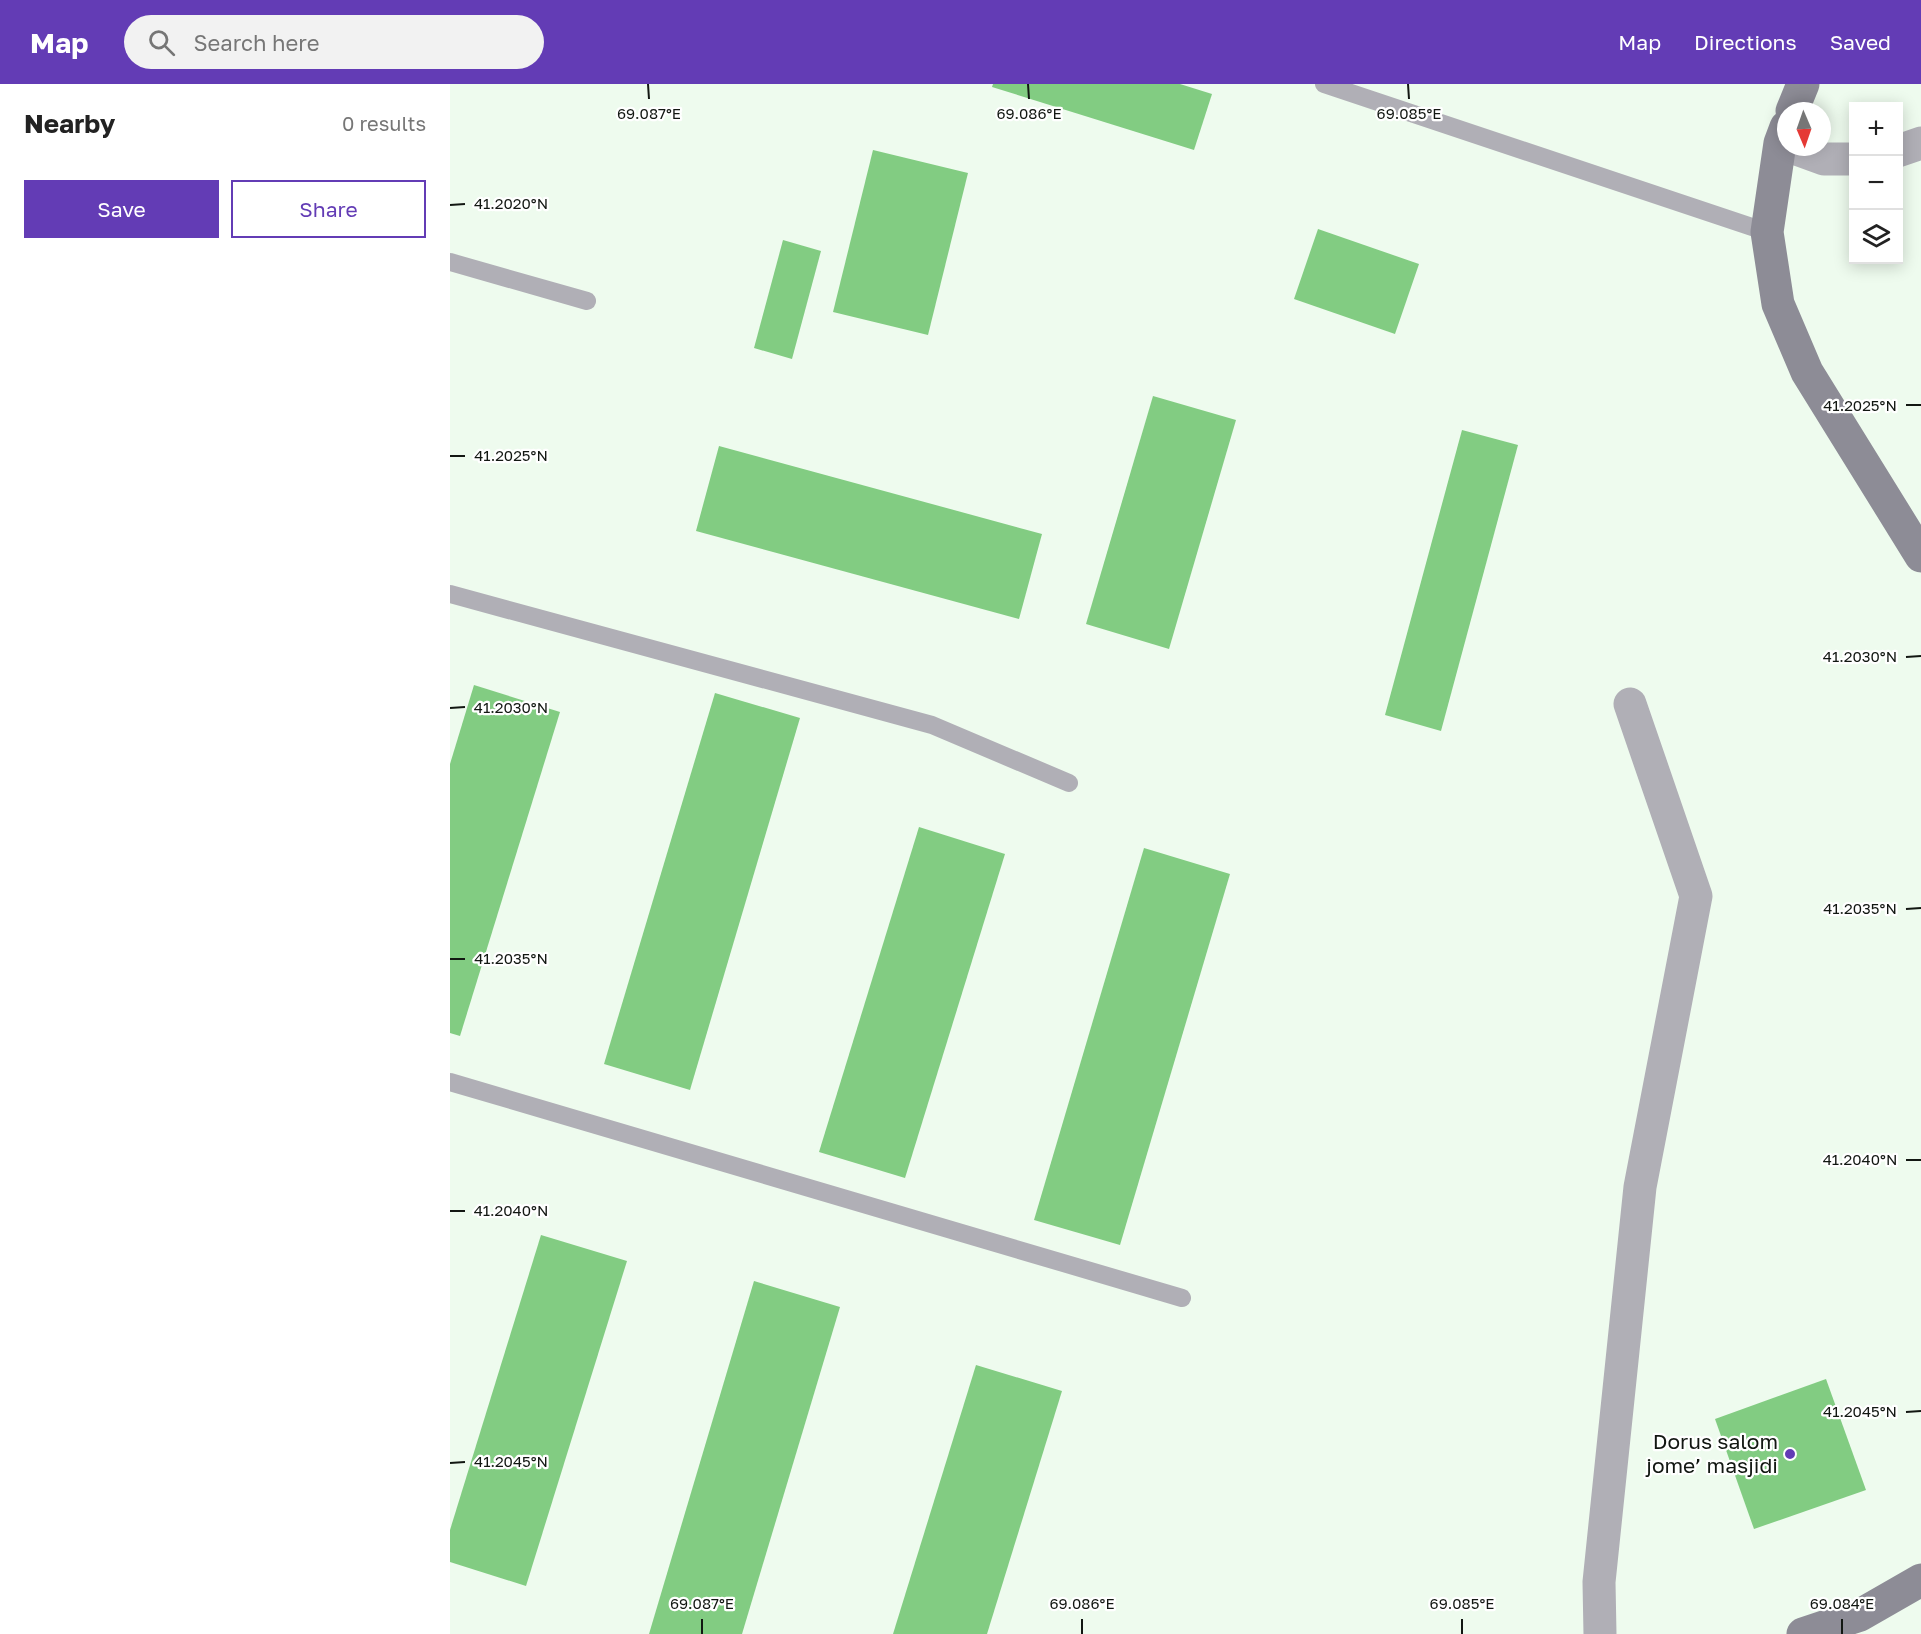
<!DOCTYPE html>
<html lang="en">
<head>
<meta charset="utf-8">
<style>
	:root { --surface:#fff; --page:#f2f2f2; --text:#222; --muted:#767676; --line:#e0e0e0; --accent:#633cb5 }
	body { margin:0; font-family:"Golos Text",sans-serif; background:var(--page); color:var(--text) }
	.controls { position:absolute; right:18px; top:18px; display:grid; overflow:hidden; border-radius:0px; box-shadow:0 3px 15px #0003 }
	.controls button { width:54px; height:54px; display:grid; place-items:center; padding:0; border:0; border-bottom:2px solid var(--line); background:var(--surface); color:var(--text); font:30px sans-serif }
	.compass { position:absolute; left:1327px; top:18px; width:54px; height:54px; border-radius:50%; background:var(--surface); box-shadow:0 3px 15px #0003; rotate:178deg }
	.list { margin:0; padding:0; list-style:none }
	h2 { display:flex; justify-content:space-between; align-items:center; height:78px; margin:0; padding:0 24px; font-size:26px }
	h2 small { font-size:20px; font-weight:400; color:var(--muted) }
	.actions { display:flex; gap:12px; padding:18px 24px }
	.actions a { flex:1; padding:14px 0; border:2px solid var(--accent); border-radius:0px; text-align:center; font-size:21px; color:var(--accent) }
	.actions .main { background:var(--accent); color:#fff }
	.icon { flex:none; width:33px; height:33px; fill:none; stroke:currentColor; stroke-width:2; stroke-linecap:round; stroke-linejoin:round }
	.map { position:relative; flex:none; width:1471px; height:1550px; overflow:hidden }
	header { display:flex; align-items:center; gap:36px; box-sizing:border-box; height:84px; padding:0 30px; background:var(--accent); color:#fff }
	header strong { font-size:28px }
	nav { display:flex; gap:33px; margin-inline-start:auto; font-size:21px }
	.search { width:420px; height:54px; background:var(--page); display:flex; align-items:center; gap:15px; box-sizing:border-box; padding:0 21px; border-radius:33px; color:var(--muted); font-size:22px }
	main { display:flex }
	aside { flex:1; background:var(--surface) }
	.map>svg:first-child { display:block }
	.building { fill:#82cc82 }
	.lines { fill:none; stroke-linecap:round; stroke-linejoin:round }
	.lane { stroke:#b0afb6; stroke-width:18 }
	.street { stroke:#b0afb6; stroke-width:33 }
	.secondary { stroke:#8d8c96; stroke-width:33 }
	.ticks { fill:none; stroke:#121712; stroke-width:2 }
	.poi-dot { fill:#633cb5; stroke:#fff; stroke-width:2 }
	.labels { text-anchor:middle; stroke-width:4.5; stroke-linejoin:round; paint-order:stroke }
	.poi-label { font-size:21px; fill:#121712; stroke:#fff; text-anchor:end }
	.ticks-label { font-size:15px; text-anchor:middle; fill:#121712; stroke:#fff; stroke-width:4.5; stroke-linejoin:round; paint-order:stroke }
</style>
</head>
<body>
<header>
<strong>Map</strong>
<div class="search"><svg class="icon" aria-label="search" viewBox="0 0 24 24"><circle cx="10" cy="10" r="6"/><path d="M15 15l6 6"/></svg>Search here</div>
<nav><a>Map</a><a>Directions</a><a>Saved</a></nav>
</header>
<main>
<aside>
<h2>Nearby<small>0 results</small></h2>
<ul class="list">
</ul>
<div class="actions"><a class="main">Save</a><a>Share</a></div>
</aside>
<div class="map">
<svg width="1471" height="1550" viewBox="0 0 1471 1550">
	<rect width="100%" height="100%" fill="#eefbee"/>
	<!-- building -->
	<g class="building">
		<path d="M543 0H730L762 10 744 66 542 3Z"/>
		<path d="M423 66 518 89 478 251 383 228Z"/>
		<path d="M868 145 969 180 945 250 844 215Z"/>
		<path d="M333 156 371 167 342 275 304 264Z"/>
		<path d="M703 312 786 336 719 565 636 540Z"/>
		<path d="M1012 346 1068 361 991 647 935 631Z"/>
		<path d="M269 362 592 450 569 535 246 447Z"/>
		<path d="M24 601 110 628 10 952 0 949V680Z"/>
		<path d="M265 609 350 634 240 1006 154 980Z"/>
		<path d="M469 743 555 770 455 1094 369 1068Z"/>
		<path d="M694 764 780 790 670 1161 584 1136Z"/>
		<path d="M91 1151 177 1177 76 1502 0 1478V1446Z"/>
		<path d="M304 1197 390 1223 292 1550H199Z"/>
		<path d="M526 1281 612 1307 537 1550H443Z"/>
		<path d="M1376 1295 1416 1406 1304 1445 1265 1335Z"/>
	</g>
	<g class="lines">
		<!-- lane -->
		<g class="lane">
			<path d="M874 0 1317 148"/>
			<path d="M0 178 137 217"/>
			<path d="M0 510 482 641 619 699"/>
			<path d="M0 998 732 1214"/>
		</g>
		<!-- street -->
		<g class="street">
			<path d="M1341 63 1374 75H1404"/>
			<path d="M1448 67 1471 59"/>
			<path d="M1150 1550 1149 1498 1190 1103 1246 812 1180 620"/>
		</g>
		<!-- secondary -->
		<g class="secondary">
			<path d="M1342 27 1353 0"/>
			<path d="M1336 43 1330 59 1317 148 1328 220 1357 288 1471 472"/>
			<path d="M1353 1550 1410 1531 1471 1496"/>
		</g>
	</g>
	<!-- ticks -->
	<path class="ticks" d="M198 0 199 15M578 0 579 15M958 0 959 15M0 121 15 120M1456 321H1471M0 372H15M1456 573 1471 572M0 624 15 623M1456 825 1471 824M0 875H15M1456 1076H1471M0 1127H15M1456 1328 1471 1327M0 1379 15 1378M252 1535V1550M632 1535V1550M1012 1535V1550M1392 1535V1550"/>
	<!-- markers -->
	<circle class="poi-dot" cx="1340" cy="1370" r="6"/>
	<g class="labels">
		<!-- poi labels -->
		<g class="poi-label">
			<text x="1328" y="1365">Dorus salom<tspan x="1328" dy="24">jome’ masjidi</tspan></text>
		</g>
	</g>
	<g class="ticks-label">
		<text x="199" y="35">69.087°E</text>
		<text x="579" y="35">69.086°E</text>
		<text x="959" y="35">69.085°E</text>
		<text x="61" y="125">41.2020°N</text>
		<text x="1410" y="327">41.2025°N</text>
		<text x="61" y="377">41.2025°N</text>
		<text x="1410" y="578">41.2030°N</text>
		<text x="61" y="629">41.2030°N</text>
		<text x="1410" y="830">41.2035°N</text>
		<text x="61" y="880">41.2035°N</text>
		<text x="1410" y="1081">41.2040°N</text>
		<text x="61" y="1132">41.2040°N</text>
		<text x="1410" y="1333">41.2045°N</text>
		<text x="61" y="1383">41.2045°N</text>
		<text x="252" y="1525">69.087°E</text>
		<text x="632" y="1525">69.086°E</text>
		<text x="1012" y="1525">69.085°E</text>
		<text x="1392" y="1525">69.084°E</text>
	</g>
</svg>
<div class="controls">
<button>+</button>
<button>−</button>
<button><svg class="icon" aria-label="layers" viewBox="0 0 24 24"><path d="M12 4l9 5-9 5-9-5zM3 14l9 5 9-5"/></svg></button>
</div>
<svg class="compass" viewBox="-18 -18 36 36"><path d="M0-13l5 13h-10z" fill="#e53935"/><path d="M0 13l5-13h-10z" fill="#767676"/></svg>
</div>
</main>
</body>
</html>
